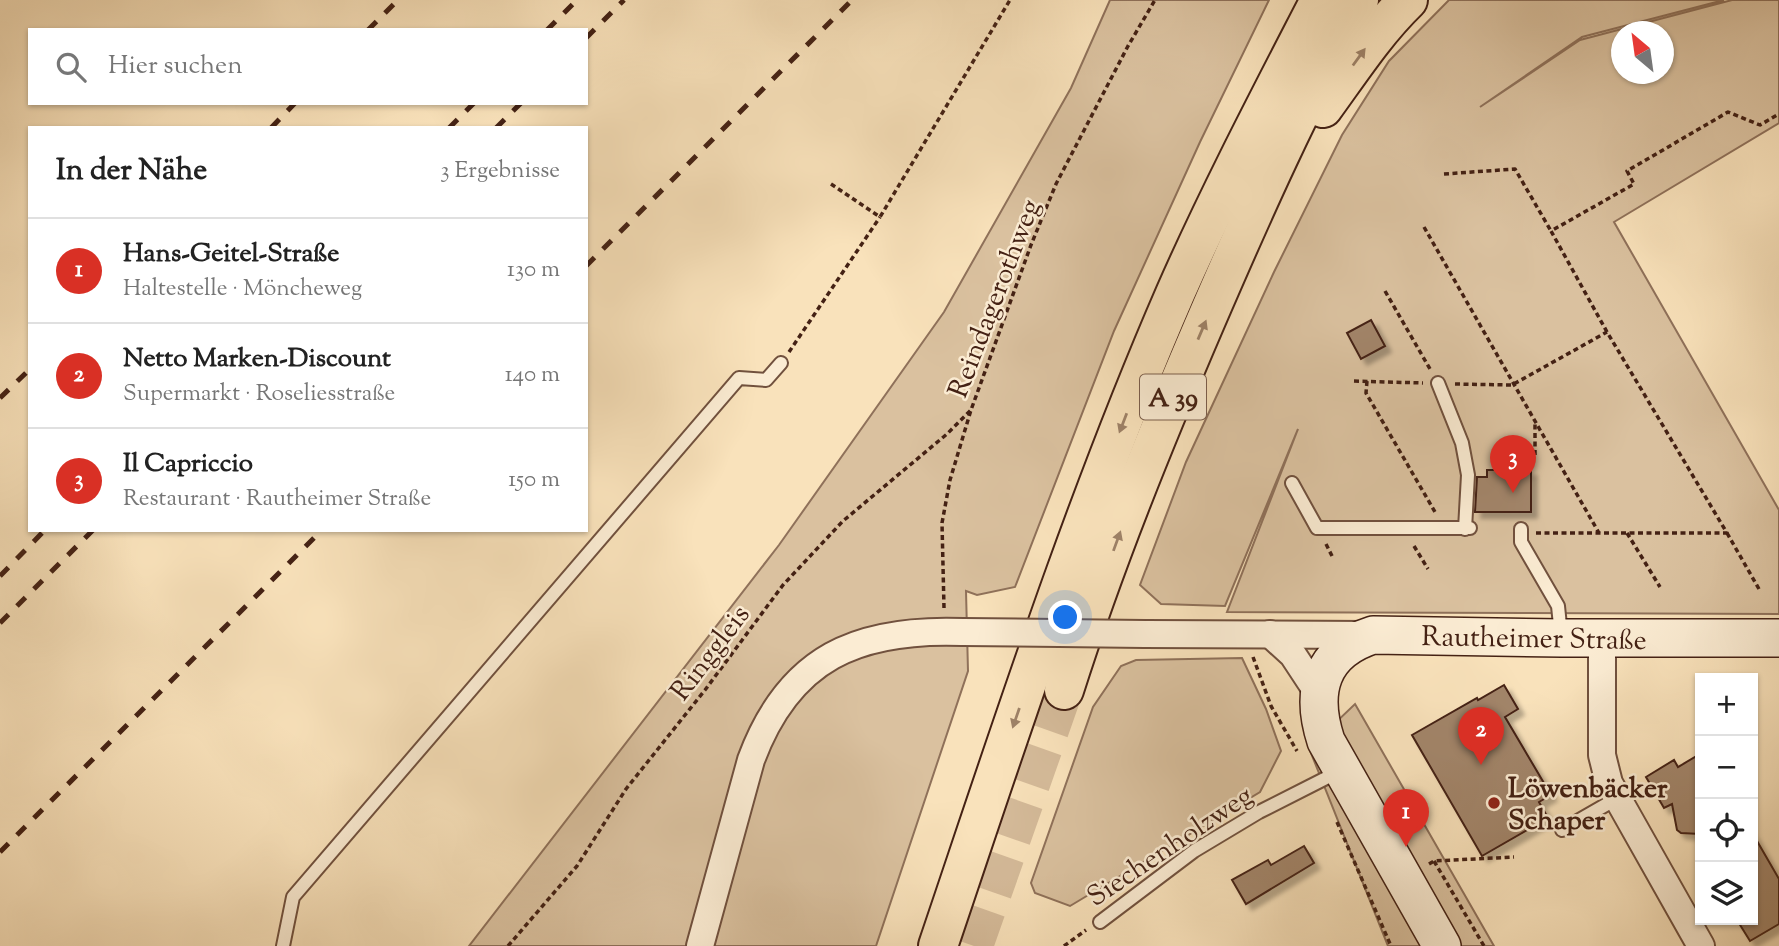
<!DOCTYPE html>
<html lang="de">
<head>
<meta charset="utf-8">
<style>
	:root { --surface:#fff; --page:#f2f2f2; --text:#222; --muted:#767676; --line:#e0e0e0; --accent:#d93025 }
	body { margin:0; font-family:"Sorts Mill Goudy",serif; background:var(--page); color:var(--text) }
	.controls { position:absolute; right:21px; bottom:21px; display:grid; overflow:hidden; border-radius:0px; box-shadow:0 2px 5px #0004 }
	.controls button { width:63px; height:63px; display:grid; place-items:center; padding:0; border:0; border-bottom:2px solid var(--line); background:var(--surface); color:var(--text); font:35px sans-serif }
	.compass { position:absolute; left:1611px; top:21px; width:63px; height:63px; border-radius:50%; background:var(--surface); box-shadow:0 2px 5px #0004; rotate:331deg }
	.you { position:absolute; left:1066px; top:618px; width:24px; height:24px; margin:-18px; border:5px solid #fff; border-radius:50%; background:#1a73e8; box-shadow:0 0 0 10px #1a73e833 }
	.badge { display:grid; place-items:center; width:46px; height:46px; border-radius:50%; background:var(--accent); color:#fff; font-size:23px; font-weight:700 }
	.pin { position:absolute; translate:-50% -58px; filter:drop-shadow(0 2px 4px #0008) }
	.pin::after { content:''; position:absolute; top:37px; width:24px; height:21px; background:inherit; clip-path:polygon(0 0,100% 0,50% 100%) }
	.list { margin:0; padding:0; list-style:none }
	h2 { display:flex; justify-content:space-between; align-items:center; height:91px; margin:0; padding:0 28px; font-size:30px }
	h2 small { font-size:23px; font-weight:400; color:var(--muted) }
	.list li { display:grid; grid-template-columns:46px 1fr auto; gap:21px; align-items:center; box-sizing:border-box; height:105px; padding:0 28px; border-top:2px solid var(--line) }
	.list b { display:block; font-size:26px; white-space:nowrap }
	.list p { margin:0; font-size:23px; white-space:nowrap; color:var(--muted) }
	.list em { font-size:23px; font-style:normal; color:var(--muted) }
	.icon { flex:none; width:38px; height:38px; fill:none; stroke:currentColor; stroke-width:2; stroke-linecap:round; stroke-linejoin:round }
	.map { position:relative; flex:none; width:1779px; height:946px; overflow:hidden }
	.search { position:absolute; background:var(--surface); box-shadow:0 2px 5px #0004; left:28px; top:28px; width:560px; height:77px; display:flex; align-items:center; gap:18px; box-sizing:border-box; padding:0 24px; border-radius:0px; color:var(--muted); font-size:26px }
	.panel { position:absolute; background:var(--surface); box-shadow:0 2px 5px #0004; left:28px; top:126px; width:560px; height:406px; border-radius:0px }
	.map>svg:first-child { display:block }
	.green { fill:#dac19f; stroke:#8f715a; stroke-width:2; fill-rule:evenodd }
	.building { fill:#a2856b; stroke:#442114; stroke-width:2; filter:url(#shadow) }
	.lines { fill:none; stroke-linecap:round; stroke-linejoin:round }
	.motorway-tunnel { stroke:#d5bb9a; stroke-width:38; stroke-dasharray:38 19; stroke-linecap:butt }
	.service-casing { stroke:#71513e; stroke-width:16 }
	.minor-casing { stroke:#71513e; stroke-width:30 }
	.secondary-casing { stroke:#442114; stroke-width:40 }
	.motorway-casing { stroke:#442114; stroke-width:42 }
	.path { stroke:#442114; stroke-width:3.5; stroke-dasharray:5 3.5; stroke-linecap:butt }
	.service { stroke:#fbecd3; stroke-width:12 }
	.minor { stroke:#fbecd3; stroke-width:26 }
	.secondary { stroke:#fbecd3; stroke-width:37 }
	.motorway { stroke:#f9e2bb; stroke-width:38 }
	.rail { stroke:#442114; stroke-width:5; stroke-dasharray:12 12; stroke-linecap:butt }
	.minor-bridge-casing { stroke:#71513e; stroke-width:30; stroke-linecap:butt }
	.minor-bridge { stroke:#fbecd3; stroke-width:26 }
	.oneway { fill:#9e8268 }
	.poi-dot { fill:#8f2418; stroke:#fbecd3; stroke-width:2.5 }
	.labels { text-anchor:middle; stroke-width:5; stroke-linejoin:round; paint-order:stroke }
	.shield { fill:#fbecd3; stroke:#7b5e4d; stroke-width:2 }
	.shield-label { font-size:26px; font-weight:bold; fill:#442114 }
	.street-label { font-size:28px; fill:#442114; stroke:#fbecd3 }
	.poi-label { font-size:28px; font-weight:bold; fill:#442114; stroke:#fbecd3; text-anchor:start }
</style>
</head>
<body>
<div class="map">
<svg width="1779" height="946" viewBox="0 0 1779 946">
	<defs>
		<filter id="shadow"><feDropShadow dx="6" dy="6" stdDeviation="2" flood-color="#0004"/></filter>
	</defs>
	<rect width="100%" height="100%" fill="#f9e2bb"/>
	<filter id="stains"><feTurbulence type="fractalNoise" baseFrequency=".00286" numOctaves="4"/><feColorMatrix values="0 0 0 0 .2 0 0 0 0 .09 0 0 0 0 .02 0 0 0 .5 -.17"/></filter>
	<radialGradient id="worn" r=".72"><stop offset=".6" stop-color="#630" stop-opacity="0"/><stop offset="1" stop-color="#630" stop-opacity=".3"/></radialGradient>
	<!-- green -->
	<g class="green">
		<path d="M1110 0H1269L1200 142 1114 331 1015 587 977 595 966 591 968 671 876 946H469L779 545 944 312 1071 88Z"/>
		<path d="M1449 0H1724L1582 37 1480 107 1580 40 1732 0H1779V123L1614 222 1779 510V614L1227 612 1298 429 1225 606 1161 604 1140 585 1186 462 1274 272 1342 135 1389 61ZM1622 32H1664V74H1622Z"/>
		<path d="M1242 658 1266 709 1281 751 1260 792 1070 906 1035 893 1031 883 1093 707 1121 666 1136 660Z"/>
		<path d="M1355 704 1494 946H1388L1309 748Z"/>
	</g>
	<!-- building -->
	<g class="building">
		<path d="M1371 320 1385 346 1361 359 1347 333Z"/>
		<path d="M1487 470H1531V512H1475L1477 477H1487Z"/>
		<path d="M1504 685 1518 709 1505 717 1551 795 1539 802 1548 818 1482 856 1412 735 1477 698 1478 700Z"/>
		<path d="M1700 754V834L1681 833 1677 830 1672 804 1664 808 1646 777 1674 760 1678 767Z"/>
		<path d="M1753 834 1779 879V924L1750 941 1737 920H1753Z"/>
		<path d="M1304 846 1314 863 1246 904 1232 880 1268 860 1271 865Z"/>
	</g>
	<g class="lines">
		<!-- motorway-tunnel -->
		<path class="motorway-tunnel" d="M974 946 1064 690"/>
		<defs>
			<g id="service">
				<path d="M1438 383 1462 443 1468 475 1465 529"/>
				<path d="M1292 483 1317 528H1470"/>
				<path d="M1521 529V542L1558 606 1561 635"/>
				<path d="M1562 830 1616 799"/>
				<path d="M1100 922 1194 851 1259 812 1338 772"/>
				<path d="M283 946 293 897 739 378 766 380 781 363"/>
			</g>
			<g id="minor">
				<path d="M1145 634 1368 635"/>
				<path d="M1270 634 1293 655 1318 693"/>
				<path d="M1602 639V755L1609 783 1701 946"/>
				<path d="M700 946 751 760C789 657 858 628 963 632"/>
			</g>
			<path id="secondary" d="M1442 946 1326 741C1310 692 1320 652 1373 635L1562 638H1779"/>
			<g id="motorway">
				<path d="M1323 108C1350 71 1375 32 1408 0"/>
				<path d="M1064 690C1104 564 1154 441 1206 320 1253 211 1301 103 1359 0"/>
				<path d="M938 946C1012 727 1083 506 1175 294 1219 194 1270 97 1320 0"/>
			</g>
		</defs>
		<!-- service casing -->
		<use href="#service" class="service-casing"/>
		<!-- minor casing -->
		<use href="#minor" class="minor-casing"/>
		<!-- secondary casing -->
		<use href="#secondary" class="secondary-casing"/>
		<!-- motorway casing -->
		<use href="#motorway" class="motorway-casing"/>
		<!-- path -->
		<g class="path">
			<path d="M1444 174 1515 169 1551 231"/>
			<path d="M831 184 880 217 1010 0"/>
			<path d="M1424 227 1599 533"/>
			<path d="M1385 291 1430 369"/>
			<path d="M789 352 880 217"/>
			<path d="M1354 381 1423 383"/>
			<path d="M1367 381 1366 393 1435 512"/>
			<path d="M1455 384 1512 385 1607 332"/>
			<path d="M1535 455V423"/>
			<path d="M1536 533H1727L1607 332 1551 231 1634 184 1627 171 1728 112 1760 125 1779 114"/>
			<path d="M1627 533 1660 587"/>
			<path d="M1727 533 1759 589"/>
			<path d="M1326 544 1333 558"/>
			<path d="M1414 546 1428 569"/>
			<path d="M944 608 942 523 950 480 971 410 1031 245 1056 184 1128 46 1155 0"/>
			<path d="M1253 657 1271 706 1297 751"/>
			<path d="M1337 822 1391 946"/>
			<path d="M1434 861 1484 946"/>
			<path d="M1429 864 1434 861 1514 857"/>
			<path d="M508 946 577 866 626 789 705 690 783 585 843 521 947 434 971 410"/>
			<path d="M1064 946 1086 930"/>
		</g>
		<!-- service -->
		<use href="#service" class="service"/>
		<!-- minor -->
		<use href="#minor" class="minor"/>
		<!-- secondary -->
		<use href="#secondary" class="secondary"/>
		<!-- motorway -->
		<use href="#motorway" class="motorway"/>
		<!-- rail -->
		<g class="rail">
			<path d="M368 30 398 0"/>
			<path d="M547 30 577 0"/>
			<path d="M586 38 624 0"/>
			<path d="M271 128 295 103"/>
			<path d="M449 128 474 103"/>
			<path d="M496 128 521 103"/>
			<path d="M586 266 852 0"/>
			<path d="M0 398 30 369"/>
			<path d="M0 576 45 530"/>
			<path d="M0 623 93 530"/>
			<path d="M0 852 322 530"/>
		</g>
		<defs>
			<path id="minor-bridge" d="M963 632 1145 634"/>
		</defs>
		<!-- minor-bridge casing -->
		<use href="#minor-bridge" class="minor-bridge-casing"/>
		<!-- minor-bridge -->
		<use href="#minor-bridge" class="minor-bridge"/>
	</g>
	<!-- one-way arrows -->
	<defs><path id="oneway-solid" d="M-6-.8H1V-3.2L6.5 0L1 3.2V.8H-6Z" transform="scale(1.75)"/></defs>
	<g class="oneway">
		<use href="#oneway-solid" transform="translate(1359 57) rotate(-54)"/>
		<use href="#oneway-solid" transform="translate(1202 330) rotate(-67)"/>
		<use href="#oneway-solid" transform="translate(1123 423) rotate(111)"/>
		<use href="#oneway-solid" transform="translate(1117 541) rotate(-70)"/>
		<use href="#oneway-solid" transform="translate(1016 718) rotate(109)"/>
	</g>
	<!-- markers -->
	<circle class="poi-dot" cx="1494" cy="803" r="7"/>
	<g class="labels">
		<!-- shield labels -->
		<rect class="shield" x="1140" y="374.5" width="66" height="45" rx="5"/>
		<g class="shield-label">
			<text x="1173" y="406">A 39</text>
		</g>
		<!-- street labels -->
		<g class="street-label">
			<text transform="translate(993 298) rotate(-69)" y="10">Reindagerothweg</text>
			<text transform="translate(1534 637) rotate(1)" y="10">Rautheimer Straße</text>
			<text transform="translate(709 652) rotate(-53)" y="10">Ringgleis</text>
			<text transform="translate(1169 845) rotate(-34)" y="10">Siechenholzweg</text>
		</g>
		<!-- poi labels -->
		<g class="poi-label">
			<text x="1508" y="797">Löwenbäcker<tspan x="1508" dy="32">Schaper</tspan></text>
		</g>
	</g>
	<rect width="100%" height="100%" filter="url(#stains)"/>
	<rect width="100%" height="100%" fill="url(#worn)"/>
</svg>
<div class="controls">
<button>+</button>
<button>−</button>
<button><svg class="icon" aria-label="locate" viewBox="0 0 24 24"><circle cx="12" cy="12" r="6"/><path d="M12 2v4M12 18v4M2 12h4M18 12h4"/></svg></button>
<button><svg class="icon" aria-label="layers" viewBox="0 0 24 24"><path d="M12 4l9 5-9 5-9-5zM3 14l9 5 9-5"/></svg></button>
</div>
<svg class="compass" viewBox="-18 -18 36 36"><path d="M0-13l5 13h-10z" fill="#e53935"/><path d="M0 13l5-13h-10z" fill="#767676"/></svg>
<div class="you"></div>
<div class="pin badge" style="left:1406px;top:847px">1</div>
<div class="pin badge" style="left:1481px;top:765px">2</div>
<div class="pin badge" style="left:1513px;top:493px">3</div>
<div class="search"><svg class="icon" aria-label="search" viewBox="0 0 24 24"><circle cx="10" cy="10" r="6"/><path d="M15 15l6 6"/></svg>Hier suchen</div>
<section class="panel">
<h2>In der Nähe<small>3 Ergebnisse</small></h2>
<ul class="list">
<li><span class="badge">1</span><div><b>Hans-Geitel-Straße</b><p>Haltestelle · Möncheweg</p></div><em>130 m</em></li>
<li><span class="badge">2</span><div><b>Netto Marken-Discount</b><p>Supermarkt · Roseliesstraße</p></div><em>140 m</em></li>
<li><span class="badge">3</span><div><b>Il Capriccio</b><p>Restaurant · Rautheimer Straße</p></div><em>150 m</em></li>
</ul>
</section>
</div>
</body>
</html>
